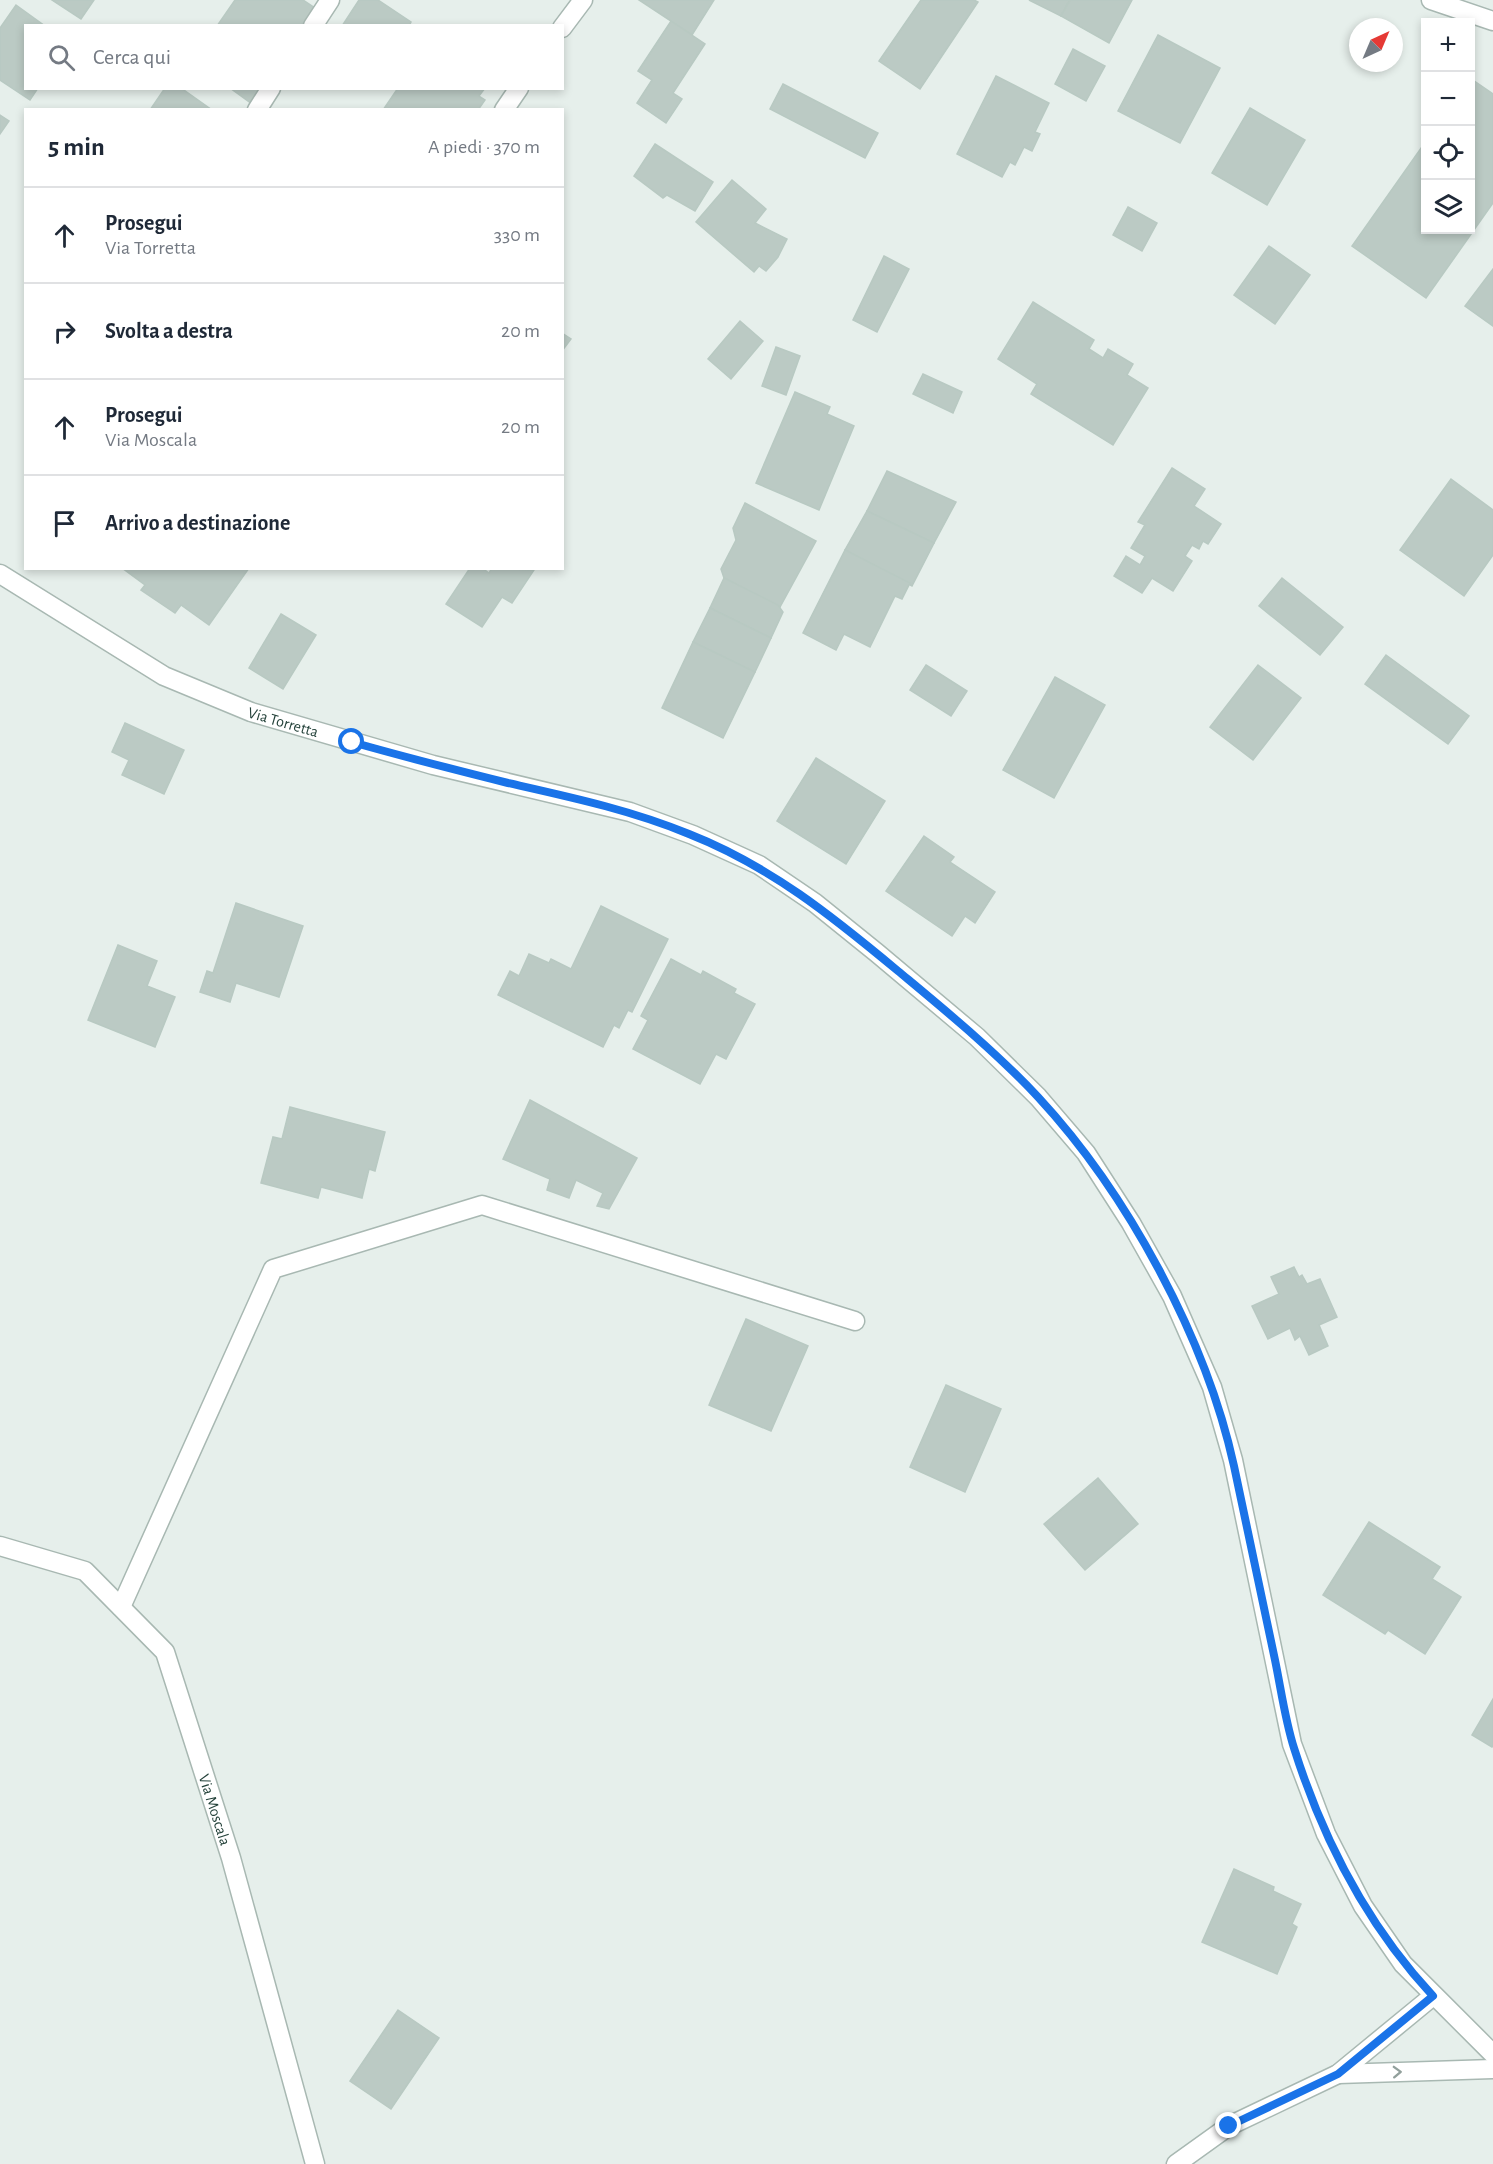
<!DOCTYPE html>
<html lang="it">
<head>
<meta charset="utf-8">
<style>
	:root { --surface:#fff; --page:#f2f2f3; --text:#1f2937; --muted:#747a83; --line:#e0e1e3 }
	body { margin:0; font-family:"Alegreya Sans",sans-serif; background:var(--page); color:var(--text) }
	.controls { position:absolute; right:18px; top:18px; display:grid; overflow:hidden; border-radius:0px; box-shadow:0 3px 9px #0003 }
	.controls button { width:54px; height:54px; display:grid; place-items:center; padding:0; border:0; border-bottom:2px solid var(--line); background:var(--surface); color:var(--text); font:30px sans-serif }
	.compass { position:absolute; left:1349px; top:18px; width:54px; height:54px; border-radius:50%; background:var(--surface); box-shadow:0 3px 9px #0003; rotate:44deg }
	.stop { position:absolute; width:18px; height:18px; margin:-14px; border:4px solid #1a73e8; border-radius:50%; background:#fff }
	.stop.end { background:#1a73e8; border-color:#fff; box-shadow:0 2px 6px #0008 }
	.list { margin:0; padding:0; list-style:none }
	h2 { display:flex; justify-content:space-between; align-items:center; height:78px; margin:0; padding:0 24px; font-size:26px }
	h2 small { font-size:20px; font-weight:400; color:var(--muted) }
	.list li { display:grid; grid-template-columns:39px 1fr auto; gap:18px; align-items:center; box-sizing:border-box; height:96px; padding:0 24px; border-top:2px solid var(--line) }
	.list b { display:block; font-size:22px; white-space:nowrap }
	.list p { margin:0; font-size:20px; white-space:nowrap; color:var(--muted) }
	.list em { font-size:20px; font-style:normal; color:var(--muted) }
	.icon { flex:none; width:33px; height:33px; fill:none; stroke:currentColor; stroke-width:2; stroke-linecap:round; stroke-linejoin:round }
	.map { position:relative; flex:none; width:1493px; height:2164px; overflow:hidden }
	.search { position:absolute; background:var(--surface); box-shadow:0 3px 9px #0003; left:24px; top:24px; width:540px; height:66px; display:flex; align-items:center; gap:15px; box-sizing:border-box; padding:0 21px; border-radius:0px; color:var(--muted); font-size:22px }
	.panel { position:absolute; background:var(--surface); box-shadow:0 3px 9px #0003; left:24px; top:108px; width:540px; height:462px; border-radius:0px }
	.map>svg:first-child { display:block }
	.building { fill:#bbcac4; stroke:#b8c9c2; stroke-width:1.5 }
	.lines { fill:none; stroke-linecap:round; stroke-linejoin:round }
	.minor-casing { stroke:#a8b8b2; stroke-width:21 }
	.minor { stroke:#fff; stroke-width:18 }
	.oneway { stroke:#92a09c }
	.route { stroke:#1a73e8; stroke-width:8 }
	.labels { text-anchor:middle; stroke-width:5; stroke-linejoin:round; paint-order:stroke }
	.street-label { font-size:16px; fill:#24423a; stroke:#f7fbf9 }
</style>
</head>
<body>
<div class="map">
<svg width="1493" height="2164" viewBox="0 0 1493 2164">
	<rect width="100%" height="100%" fill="#e6efeb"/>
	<!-- building -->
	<g class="building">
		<path d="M52 0H94L81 19Z"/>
		<path d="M235 0H303L318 10 307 26H217Z"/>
		<path d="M359 0H378L411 22 409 26H342Z"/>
		<path d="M639 0H714L692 35Z"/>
		<path d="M921 0H974L978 2 920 89 879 61Z"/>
		<path d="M1029 0H1070L1061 16Z"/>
		<path d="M1070 0H1132L1109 43 1061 16Z"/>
		<path d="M16 5 45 26H26V88H38L30 100 0 80V28Z"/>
		<path d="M671 21 705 44 673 93 682 99 666 123 637 103 652 80 638 71Z"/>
		<path d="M1158 35 1220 68 1180 143 1118 111Z"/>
		<path d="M1073 49 1105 66 1086 101 1055 84Z"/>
		<path d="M996 76 1049 103 1035 132 1040 134 1032 151 1024 147 1015 165 1010 162 1002 177 957 154Z"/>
		<path d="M1470 78 1493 94V203L1426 298 1352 246 1426 141V230H1470Z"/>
		<path d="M783 84 878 133 865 158 770 109Z"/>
		<path d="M165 88H181L212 110H150Z"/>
		<path d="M230 88H263L252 104Z"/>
		<path d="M398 88H485L479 96 485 100 478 110H383Z"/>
		<path d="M1250 108 1305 140 1267 205 1212 173Z"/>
		<path d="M0 115 9 121 0 134Z"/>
		<path d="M655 144 713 182 695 211 667 195 663 198 634 176Z"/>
		<path d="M732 180 766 209 755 223 787 239 778 257 766 271 759 266 754 272 696 222Z"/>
		<path d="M1128 207 1157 223 1142 251 1113 235Z"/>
		<path d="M1269 246 1310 275 1275 324 1234 295Z"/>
		<path d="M884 256 909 269 877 332 853 320Z"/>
		<path d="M1493 269V326L1465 306Z"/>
		<path d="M1033 302 1094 340 1089 349 1103 358 1108 349 1133 364 1127 375 1148 388 1113 445 1031 394 1037 384 998 359Z"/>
		<path d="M740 321 763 341 731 379 708 359Z"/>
		<path d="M562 333 571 339 562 351Z"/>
		<path d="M776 347 800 356 786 395 762 386Z"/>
		<path d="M923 374 962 392 953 413 913 394Z"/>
		<path d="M795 392 830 407 827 414 854 426 819 510 756 483Z"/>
		<path d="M1172 468 1205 489 1194 506 1221 524 1208 544 1203 541 1199 549 1192 545 1185 556 1192 561 1173 591 1152 578 1142 593 1114 576 1126 556 1140 565 1145 556 1131 548 1145 525 1138 522Z"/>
		<path d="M887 471 956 502 934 543 867 511Z"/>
		<path d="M1451 479 1493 510V555L1464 596 1400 550Z"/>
		<path d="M745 503 816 541 780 607 724 578 721 569 736 540 733 528Z"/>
		<path d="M867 511 934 543 912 586 845 550Z"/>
		<path d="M845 550 910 583 902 599 895 596 870 647 844 634 836 650 803 633Z"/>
		<path d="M122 568H249L209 625 181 605 175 613 141 590 145 585Z"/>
		<path d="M470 568H482L489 573 492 568 534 570 512 603 502 597 482 627 446 604Z"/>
		<path d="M724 578 778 605 783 612 771 638 710 608Z"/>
		<path d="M1282 578 1343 627 1320 655 1259 606Z"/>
		<path d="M710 608 771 638 755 672 693 642Z"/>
		<path d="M281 614 316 635 283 689 249 668Z"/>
		<path d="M693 642 755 672 723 738 662 708Z"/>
		<path d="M1386 655 1469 716 1448 744 1365 684Z"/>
		<path d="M926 665 967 691 951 716 910 690Z"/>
		<path d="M1258 665 1301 698 1253 760 1210 727Z"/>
		<path d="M1055 677 1105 705 1054 798 1003 770Z"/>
		<path d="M125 723 184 750 164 794 122 775 129 760 112 752Z"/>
		<path d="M816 758 885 801 846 864 777 821Z"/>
		<path d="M924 836 954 857 950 862 995 892 975 923 965 916 952 936 886 891Z"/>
		<path d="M236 903 303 926 279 997 236 983 230 1002 200 992 207 971 213 973Z"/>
		<path d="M601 906 668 939 632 1012 628 1010 619 1028 614 1025 603 1047 498 995 510 971 519 976 529 954 549 963 551 959 571 969Z"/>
		<path d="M118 945 157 961 147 986 175 997 155 1047 88 1020Z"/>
		<path d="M671 959 701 975 703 971 736 989 734 993 755 1004 726 1059 716 1054 700 1084 633 1049 648 1020 641 1016Z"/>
		<path d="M530 1100 637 1158 609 1209 597 1206 603 1193 576 1180 569 1198 547 1190 550 1179 503 1159Z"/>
		<path d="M290 1107 385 1132 375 1171 369 1169 362 1198 321 1187 318 1198 261 1183 273 1137 282 1139Z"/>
		<path d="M1294 1267 1299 1277 1302 1275 1307 1284 1320 1279 1337 1317 1319 1325 1328 1346 1309 1355 1300 1336 1295 1340 1290 1328 1268 1339 1252 1306 1279 1294 1271 1277Z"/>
		<path d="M746 1319 808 1346 771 1431 709 1405Z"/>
		<path d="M946 1385 1001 1409 965 1492 910 1467Z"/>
		<path d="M1098 1478 1138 1524 1085 1570 1044 1524Z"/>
		<path d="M1369 1522 1440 1567 1432 1579 1461 1597 1425 1654 1388 1630 1385 1634 1323 1595Z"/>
		<path d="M1493 1699V1746L1492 1747 1472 1735Z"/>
		<path d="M1234 1869 1274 1887 1273 1891 1301 1904 1292 1924 1297 1927 1277 1974 1202 1942Z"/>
		<path d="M398 2010 439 2038 391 2109 350 2081Z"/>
	</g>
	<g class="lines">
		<defs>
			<g id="minor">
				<path d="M1431 0 1493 21"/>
				<path d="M313 26 330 0"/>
				<path d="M562 28 583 0"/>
				<path d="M257 110 271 88"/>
				<path d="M504 110 519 88"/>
				<path id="s1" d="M0 574 164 676 251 712 433 765 630 812 693 835 759 865 815 903 877 953 977 1037 1038 1097 1086 1153 1131 1223 1172 1296 1212 1387 1233 1460 1292 1744 1326 1834 1363 1906 1403 1964 1493 2054"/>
				<path id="s2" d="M0 1546 85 1571 165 1652 231 1858 315 2164"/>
				<path d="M121 1607 273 1269 482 1205 855 1321"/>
				<path d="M1338 2074 1493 2069"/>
				<path d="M1176 2164 1229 2126 1338 2074 1433 1996"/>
			</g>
		</defs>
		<!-- minor casing -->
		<use href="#minor" class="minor-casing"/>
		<!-- minor -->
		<use href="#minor" class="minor"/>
	</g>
	<!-- one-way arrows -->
	<defs><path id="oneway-chevron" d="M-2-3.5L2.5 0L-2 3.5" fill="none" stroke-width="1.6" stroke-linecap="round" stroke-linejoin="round" transform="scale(1.5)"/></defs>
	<use class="oneway" href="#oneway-chevron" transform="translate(1397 2072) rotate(-2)"/>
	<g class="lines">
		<!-- route -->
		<path class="route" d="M352 742C404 757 456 770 508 783 570 797 631 810 689 834 770 866 832 916 898 971 946 1011 995 1051 1038 1097 1127 1193 1206 1338 1234 1466 1248 1531 1261 1595 1275 1660 1281 1689 1285 1720 1294 1748 1323 1840 1367 1925 1433 1996L1338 2074 1229 2126"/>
	</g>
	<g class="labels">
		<!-- street labels -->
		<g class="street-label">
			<text dy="6" stroke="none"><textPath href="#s1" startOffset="321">Via Torretta</textPath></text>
			<text dy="6" stroke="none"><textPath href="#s2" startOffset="368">Via Moscala</textPath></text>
		</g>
	</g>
</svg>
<div class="controls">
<button>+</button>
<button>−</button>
<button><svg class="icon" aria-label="locate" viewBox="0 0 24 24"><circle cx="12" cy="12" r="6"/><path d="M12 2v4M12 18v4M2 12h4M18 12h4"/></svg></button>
<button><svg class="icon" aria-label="layers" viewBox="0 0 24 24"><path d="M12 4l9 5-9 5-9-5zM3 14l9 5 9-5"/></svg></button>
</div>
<svg class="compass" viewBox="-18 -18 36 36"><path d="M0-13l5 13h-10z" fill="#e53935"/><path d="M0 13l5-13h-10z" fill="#747a83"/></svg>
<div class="stop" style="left:352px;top:742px"></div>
<div class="stop end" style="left:1229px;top:2126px"></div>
<div class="search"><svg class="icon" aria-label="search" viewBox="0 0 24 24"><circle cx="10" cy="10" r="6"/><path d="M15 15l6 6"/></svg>Cerca qui</div>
<section class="panel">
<h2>5 min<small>A piedi · 370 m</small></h2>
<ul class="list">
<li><svg class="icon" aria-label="ahead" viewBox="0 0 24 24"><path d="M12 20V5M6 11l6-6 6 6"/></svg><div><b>Prosegui</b><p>Via Torretta</p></div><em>330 m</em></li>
<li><svg class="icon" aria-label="right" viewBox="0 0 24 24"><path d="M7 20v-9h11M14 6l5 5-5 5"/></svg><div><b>Svolta a destra</b></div><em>20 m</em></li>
<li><svg class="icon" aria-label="ahead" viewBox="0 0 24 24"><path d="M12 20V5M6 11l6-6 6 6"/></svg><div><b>Prosegui</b><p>Via Moscala</p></div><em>20 m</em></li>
<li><svg class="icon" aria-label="arrive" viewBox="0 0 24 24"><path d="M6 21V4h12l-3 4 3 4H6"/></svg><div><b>Arrivo a destinazione</b></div></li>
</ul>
</section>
</div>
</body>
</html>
